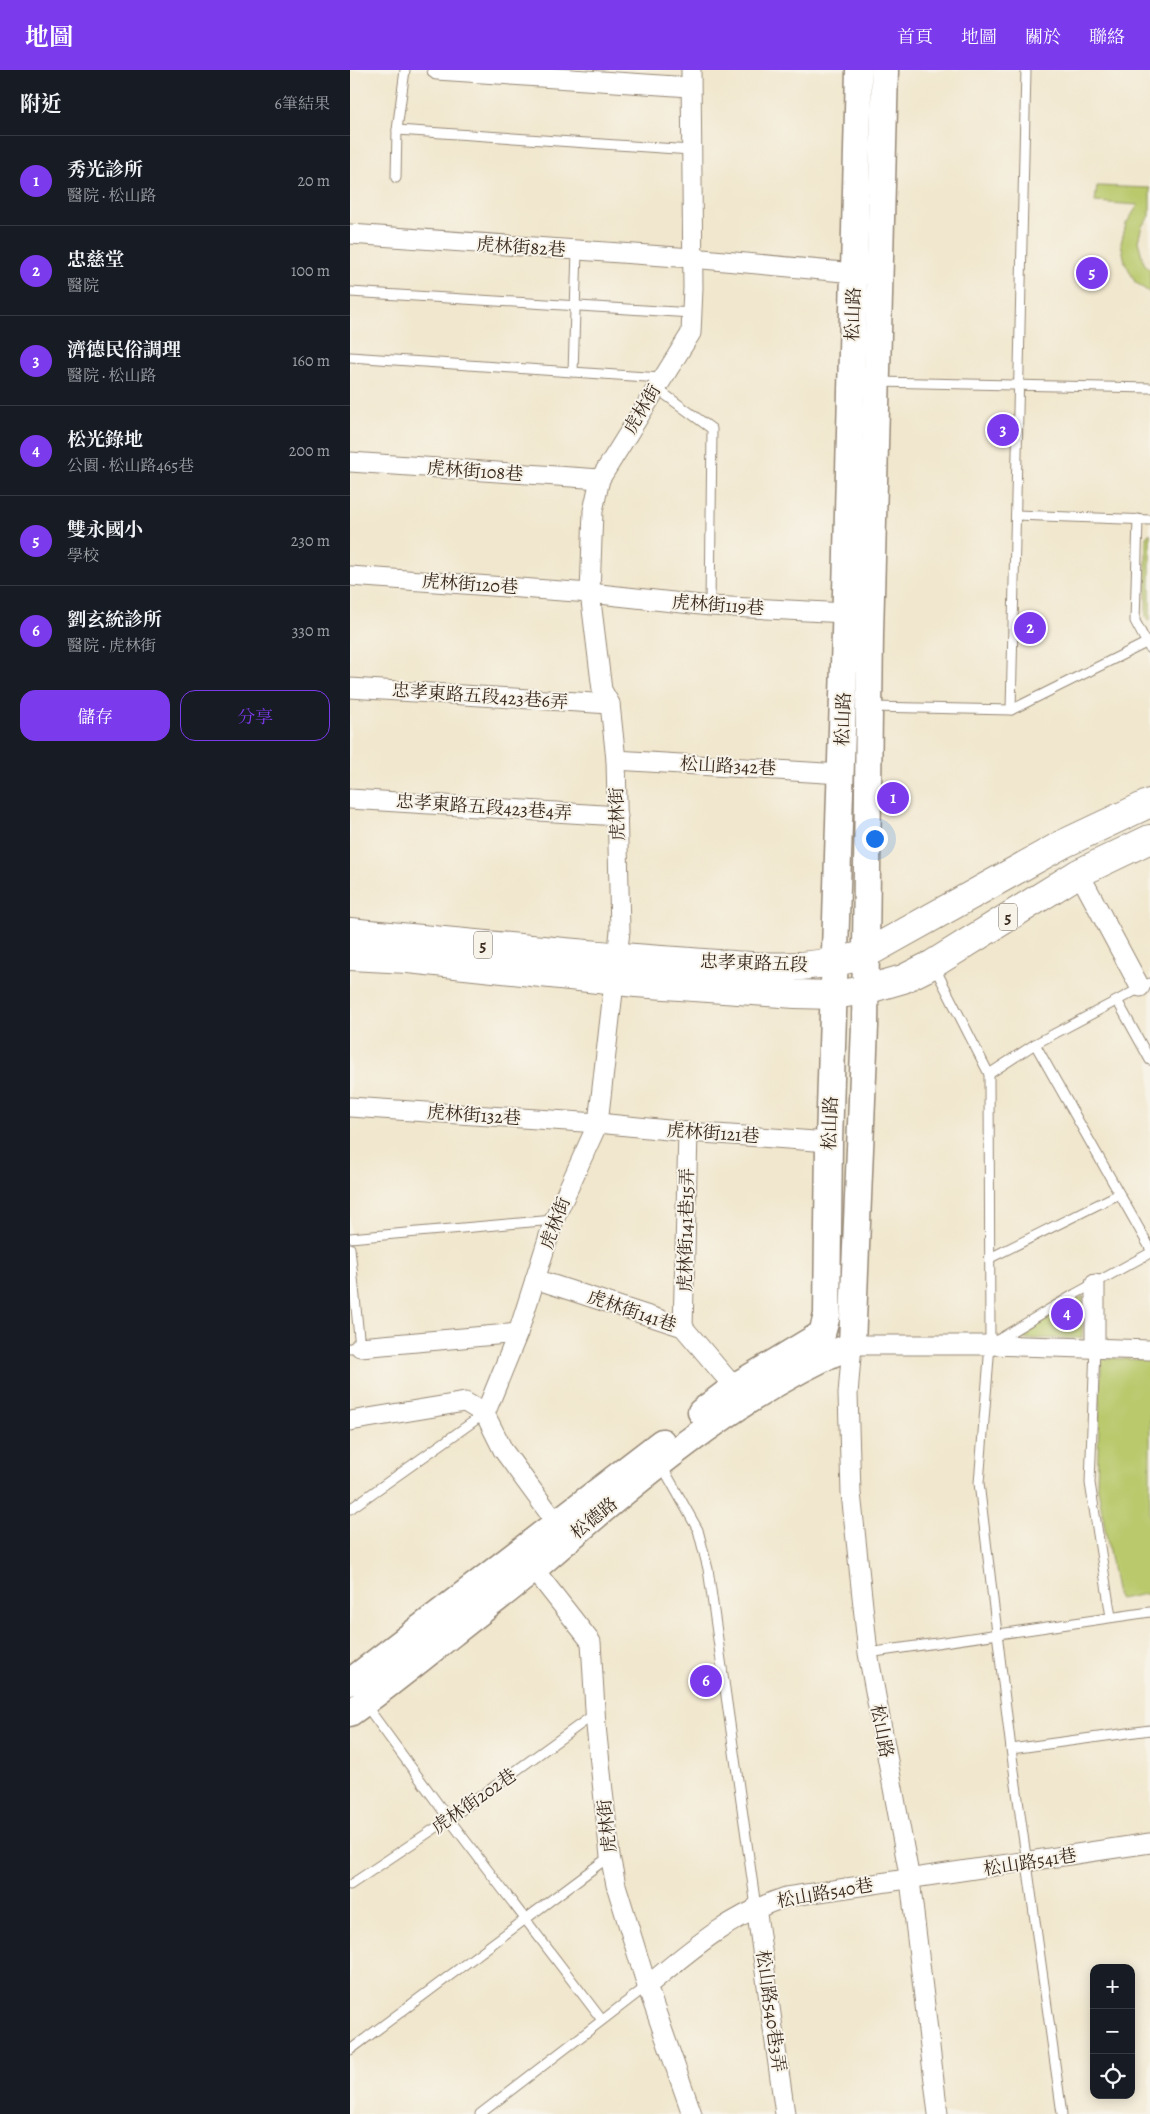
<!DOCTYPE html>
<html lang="zh-TW">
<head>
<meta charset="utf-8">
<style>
	:root { --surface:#171b24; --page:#242831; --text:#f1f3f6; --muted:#9ea1a6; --line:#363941; --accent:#7c3aed }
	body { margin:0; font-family:Alegreya,"Noto Serif TC",serif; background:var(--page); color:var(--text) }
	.controls { position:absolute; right:15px; bottom:15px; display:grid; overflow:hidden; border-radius:10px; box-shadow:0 2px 12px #0003 }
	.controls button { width:45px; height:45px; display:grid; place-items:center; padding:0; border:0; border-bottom:1px solid var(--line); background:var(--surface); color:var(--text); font:25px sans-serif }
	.you { position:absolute; left:524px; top:768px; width:18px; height:18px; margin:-12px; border:4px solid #fff; border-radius:50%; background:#1a73e8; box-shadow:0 0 0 8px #1a73e833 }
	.badge { display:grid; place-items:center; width:32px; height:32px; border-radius:50%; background:var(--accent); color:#fff; font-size:16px; font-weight:700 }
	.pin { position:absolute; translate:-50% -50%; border:2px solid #fff; box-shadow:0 1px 5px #0006 }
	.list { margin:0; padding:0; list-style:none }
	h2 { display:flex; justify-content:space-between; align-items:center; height:65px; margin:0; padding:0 20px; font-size:21px }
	h2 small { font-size:16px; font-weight:400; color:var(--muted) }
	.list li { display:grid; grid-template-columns:32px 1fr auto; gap:15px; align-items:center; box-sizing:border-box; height:90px; padding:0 20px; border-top:1px solid var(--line) }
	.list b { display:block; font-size:19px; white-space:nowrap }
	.list p { margin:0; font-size:16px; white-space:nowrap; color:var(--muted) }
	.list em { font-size:16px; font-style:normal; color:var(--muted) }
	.actions { display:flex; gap:10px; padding:15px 20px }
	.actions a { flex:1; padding:11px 0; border:1px solid var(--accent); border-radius:15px; text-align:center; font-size:18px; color:var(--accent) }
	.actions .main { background:var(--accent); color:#fff }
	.icon { flex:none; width:28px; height:28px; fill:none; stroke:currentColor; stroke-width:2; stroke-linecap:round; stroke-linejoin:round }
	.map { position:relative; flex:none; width:800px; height:2044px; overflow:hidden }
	header { display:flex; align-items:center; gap:30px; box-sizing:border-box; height:70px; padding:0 25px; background:var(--accent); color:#fff }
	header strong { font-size:24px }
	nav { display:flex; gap:28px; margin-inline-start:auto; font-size:18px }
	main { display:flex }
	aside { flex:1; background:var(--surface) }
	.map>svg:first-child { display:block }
	.green { fill:#b9c96c; stroke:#7a7a45 }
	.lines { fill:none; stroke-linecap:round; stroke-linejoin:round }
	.lane-casing { stroke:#968876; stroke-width:11 }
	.street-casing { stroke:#968876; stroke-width:21 }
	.secondary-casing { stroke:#968876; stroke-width:29 }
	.primary-casing { stroke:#968876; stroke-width:30 }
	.lane { stroke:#fff; stroke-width:9 }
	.street { stroke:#fff; stroke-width:19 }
	.secondary { stroke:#fff; stroke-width:26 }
	.primary { stroke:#fff; stroke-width:28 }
	.labels { text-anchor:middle; stroke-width:4; stroke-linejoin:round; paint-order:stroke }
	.shield { fill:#f7f3e8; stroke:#73665b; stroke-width:1 }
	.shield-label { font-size:16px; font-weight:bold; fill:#3b2a1e }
	.street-label { font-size:18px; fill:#3b2a1e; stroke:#f7f3e8 }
</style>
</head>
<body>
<header>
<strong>地圖</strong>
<nav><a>首頁</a><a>地圖</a><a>關於</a><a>聯絡</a></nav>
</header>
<main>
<aside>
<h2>附近<small>6筆結果</small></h2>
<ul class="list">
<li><span class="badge">1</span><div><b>秀光診所</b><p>醫院 · 松山路</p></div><em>20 m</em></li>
<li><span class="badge">2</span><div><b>忠慈堂</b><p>醫院</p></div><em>100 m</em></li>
<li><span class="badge">3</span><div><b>濟德民俗調理</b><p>醫院 · 松山路</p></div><em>160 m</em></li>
<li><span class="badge">4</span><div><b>松光錄地</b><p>公園 · 松山路465巷</p></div><em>200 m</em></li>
<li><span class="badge">5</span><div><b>雙永國小</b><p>學校</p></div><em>230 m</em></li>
<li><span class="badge">6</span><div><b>劉玄統診所</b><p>醫院 · 虎林街</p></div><em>330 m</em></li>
</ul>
<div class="actions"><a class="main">儲存</a><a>分享</a></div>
</aside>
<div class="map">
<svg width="800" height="2044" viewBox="0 0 800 2044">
	<rect width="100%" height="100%" fill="#f7f3e8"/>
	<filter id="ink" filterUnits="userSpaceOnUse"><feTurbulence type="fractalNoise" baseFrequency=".02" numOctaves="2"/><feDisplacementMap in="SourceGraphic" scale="10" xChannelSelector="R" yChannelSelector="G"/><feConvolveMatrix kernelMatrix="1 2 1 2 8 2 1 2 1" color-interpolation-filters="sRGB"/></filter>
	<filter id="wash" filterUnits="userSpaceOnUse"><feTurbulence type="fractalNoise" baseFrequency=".0096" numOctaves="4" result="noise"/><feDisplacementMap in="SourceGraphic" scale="20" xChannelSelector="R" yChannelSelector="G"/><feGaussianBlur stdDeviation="1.12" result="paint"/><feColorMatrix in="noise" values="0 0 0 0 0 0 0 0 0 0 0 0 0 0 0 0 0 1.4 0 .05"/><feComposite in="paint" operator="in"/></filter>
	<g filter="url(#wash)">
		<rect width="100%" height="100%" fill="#f1e7ce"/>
		<!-- green -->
		<g class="green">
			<path d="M747 116 800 118V146L792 156 788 171 794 193 800 200V223L785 212 775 192 771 173 776 154 788 135 745 132Z"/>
			<path d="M800 463V551L796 548V467Z"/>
			<path d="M733 1226 732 1268 674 1269 669 1262Z"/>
			<path d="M755 1288 800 1290V1523L770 1529 767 1526 747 1413 751 1292Z"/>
		</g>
	</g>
	<g filter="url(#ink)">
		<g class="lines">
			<defs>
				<g id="lane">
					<path d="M47 60 341 80"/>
					<path d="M46 108 47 60 55 0"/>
					<path d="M0 222 342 243"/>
					<path d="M0 287 311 308"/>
					<path d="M223 302 227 181"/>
					<path d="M528 312 800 318"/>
					<path d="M306 318 362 359 360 536"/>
					<path d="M666 445 800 450"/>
					<path d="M788 449 785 551 800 579"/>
					<path d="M522 637 661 640 800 571"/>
					<path d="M661 640 676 0"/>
					<path d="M584 896 639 1004 640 1275 629 1413 661 1679 712 2044"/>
					<path d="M768 932 800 990"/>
					<path d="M685 974 800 1178"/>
					<path d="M639 1004 685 974 800 913"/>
					<path d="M0 1168 204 1150"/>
					<path d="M0 1178 10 1277 0 1278"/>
					<path d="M640 1188 769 1124"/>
					<path d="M644 1272 725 1224 800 1183"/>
					<path d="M745 1277 740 1413 761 1547"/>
					<path d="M312 1396 348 1460 358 1499 406 1837"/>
					<path d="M0 1439 134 1344"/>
					<path d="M518 1583 800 1542"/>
					<path d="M15 1634 99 1749 252 1950"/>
					<path d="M661 1679 800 1660"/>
					<path d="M0 1815 99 1749 246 1643"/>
					<path d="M0 1980 260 1786"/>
					<path d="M130 2044 297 1916"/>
				</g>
				<g id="street">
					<path d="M87 0 340 17"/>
					<path d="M0 164 342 188 515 204"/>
					<path d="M0 392 250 409"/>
					<path d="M0 506 240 523 360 536 496 543"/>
					<path d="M0 618 260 634"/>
					<path d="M266 690 491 704"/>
					<path d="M0 729 268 746"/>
					<path d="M729 803 790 917"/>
					<path d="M0 1037 248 1053 338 1062 479 1072"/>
					<path d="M185 1209 333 1257 384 1317"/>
					<path d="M333 1257 338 1062"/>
					<path d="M10 1277 168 1263"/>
					<path d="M745 1277V1214"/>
					<path d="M0 1351 115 1332 135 1344"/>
					<path d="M213 1462 153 1380 135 1344 168 1263 204 1150 248 1053 270 861 266 690 260 634 252 620 240 523 243 441 250 409 341 263 343 218 341 0"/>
					<path d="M176 1489 241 1572 246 1656 260 1786 266 1815 297 1916 342 2044"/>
					<path d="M406 1837 435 2044"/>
					<path d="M297 1916C343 1878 379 1846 436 1827L800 1773"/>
					<path d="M588 2044 560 1810 518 1583 501 1423 498 1324 502 1275H640L800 1280"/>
				</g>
				<g id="secondary">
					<path d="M472 1264 477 1245 479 1072 495 563 509 0"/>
					<path d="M502 1275 515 956 520 563 535 0"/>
					<path d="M351 1342 384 1317 472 1264"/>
					<path d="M0 1612 312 1372"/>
					<path d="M0 1643C35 1618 68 1591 102 1564 129 1542 158 1521 185 1498 281 1415 384 1325 502 1275"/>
				</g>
				<g id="primary">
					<path d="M0 862C104 872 207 882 311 890 380 894 447 905 514 885L713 774 800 733"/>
					<path d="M0 886 58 889 286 913 445 924 484 925 515 920 553 909 583 894 729 803 800 769"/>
				</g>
			</defs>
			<!-- lane casing -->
			<use href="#lane" class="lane-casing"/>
			<!-- street casing -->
			<use href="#street" class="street-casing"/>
			<!-- secondary casing -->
			<use href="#secondary" class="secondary-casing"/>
			<!-- primary casing -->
			<use href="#primary" class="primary-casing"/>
			<!-- lane -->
			<use href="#lane" class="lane"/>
			<!-- street -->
			<use href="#street" class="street"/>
			<!-- secondary -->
			<use href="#secondary" class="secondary"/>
			<!-- primary -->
			<use href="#primary" class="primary"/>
		</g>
	</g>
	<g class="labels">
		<!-- shield labels -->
		<g class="shield">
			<rect x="649" y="833.5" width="18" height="27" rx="4"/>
			<rect x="124" y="861.5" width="18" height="27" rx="4"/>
		</g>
		<g class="shield-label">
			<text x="658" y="853">5</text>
			<text x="133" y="881">5</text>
		</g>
		<!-- street labels -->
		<g class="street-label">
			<text transform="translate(171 177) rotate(4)" y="6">虎林街82巷</text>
			<text transform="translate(503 244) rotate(-88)" y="6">松山路</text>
			<text transform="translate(292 339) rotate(-59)" y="6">虎林街</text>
			<text transform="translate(125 401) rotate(4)" y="6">虎林街108巷</text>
			<text transform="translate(120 514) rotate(4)" y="6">虎林街120巷</text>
			<text transform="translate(368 535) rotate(4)" y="6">虎林街119巷</text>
			<text transform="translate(130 626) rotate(4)" y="6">忠孝東路五段423巷6弄</text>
			<text transform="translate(493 649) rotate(-88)" y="6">松山路</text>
			<text transform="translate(378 696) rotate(3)" y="6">松山路342巷</text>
			<text transform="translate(134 737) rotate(4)" y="6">忠孝東路五段423巷4弄</text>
			<text transform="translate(267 744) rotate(-92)" y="6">虎林街</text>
			<text transform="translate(404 893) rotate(2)" y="6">忠孝東路五段</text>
			<text transform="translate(124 1045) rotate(4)" y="6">虎林街132巷</text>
			<text transform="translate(480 1053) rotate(-88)" y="6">松山路</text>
			<text transform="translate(363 1063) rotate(4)" y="6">虎林街121巷</text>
			<text transform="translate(205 1153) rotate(-69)" y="6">虎林街</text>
			<text transform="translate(336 1160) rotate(-89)" y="6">虎林街141巷15弄</text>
			<text transform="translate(282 1241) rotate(19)" y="6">虎林街141巷</text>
			<text transform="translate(244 1448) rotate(-39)" y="6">松德路</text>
			<text transform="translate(532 1661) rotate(79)" y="6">松山路</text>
			<text transform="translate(124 1731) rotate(-35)" y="6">虎林街202巷</text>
			<text transform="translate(257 1756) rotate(-96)" y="6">虎林街</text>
			<text transform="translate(680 1792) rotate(-9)" y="6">松山路541巷</text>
			<text transform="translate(475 1823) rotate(-10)" y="6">松山路540巷</text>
			<text transform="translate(421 1941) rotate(82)" y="6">松山路540巷3弄</text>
		</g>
	</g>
</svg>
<div class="controls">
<button>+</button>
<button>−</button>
<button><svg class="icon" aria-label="locate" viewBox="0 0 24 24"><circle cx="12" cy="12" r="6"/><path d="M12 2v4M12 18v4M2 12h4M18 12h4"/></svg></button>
</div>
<div class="you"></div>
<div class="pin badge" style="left:543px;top:728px">1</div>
<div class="pin badge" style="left:680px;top:558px">2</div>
<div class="pin badge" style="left:653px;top:360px">3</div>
<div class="pin badge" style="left:717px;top:1244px">4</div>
<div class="pin badge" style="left:742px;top:203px">5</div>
<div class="pin badge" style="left:356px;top:1611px">6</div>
</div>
</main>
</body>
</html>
